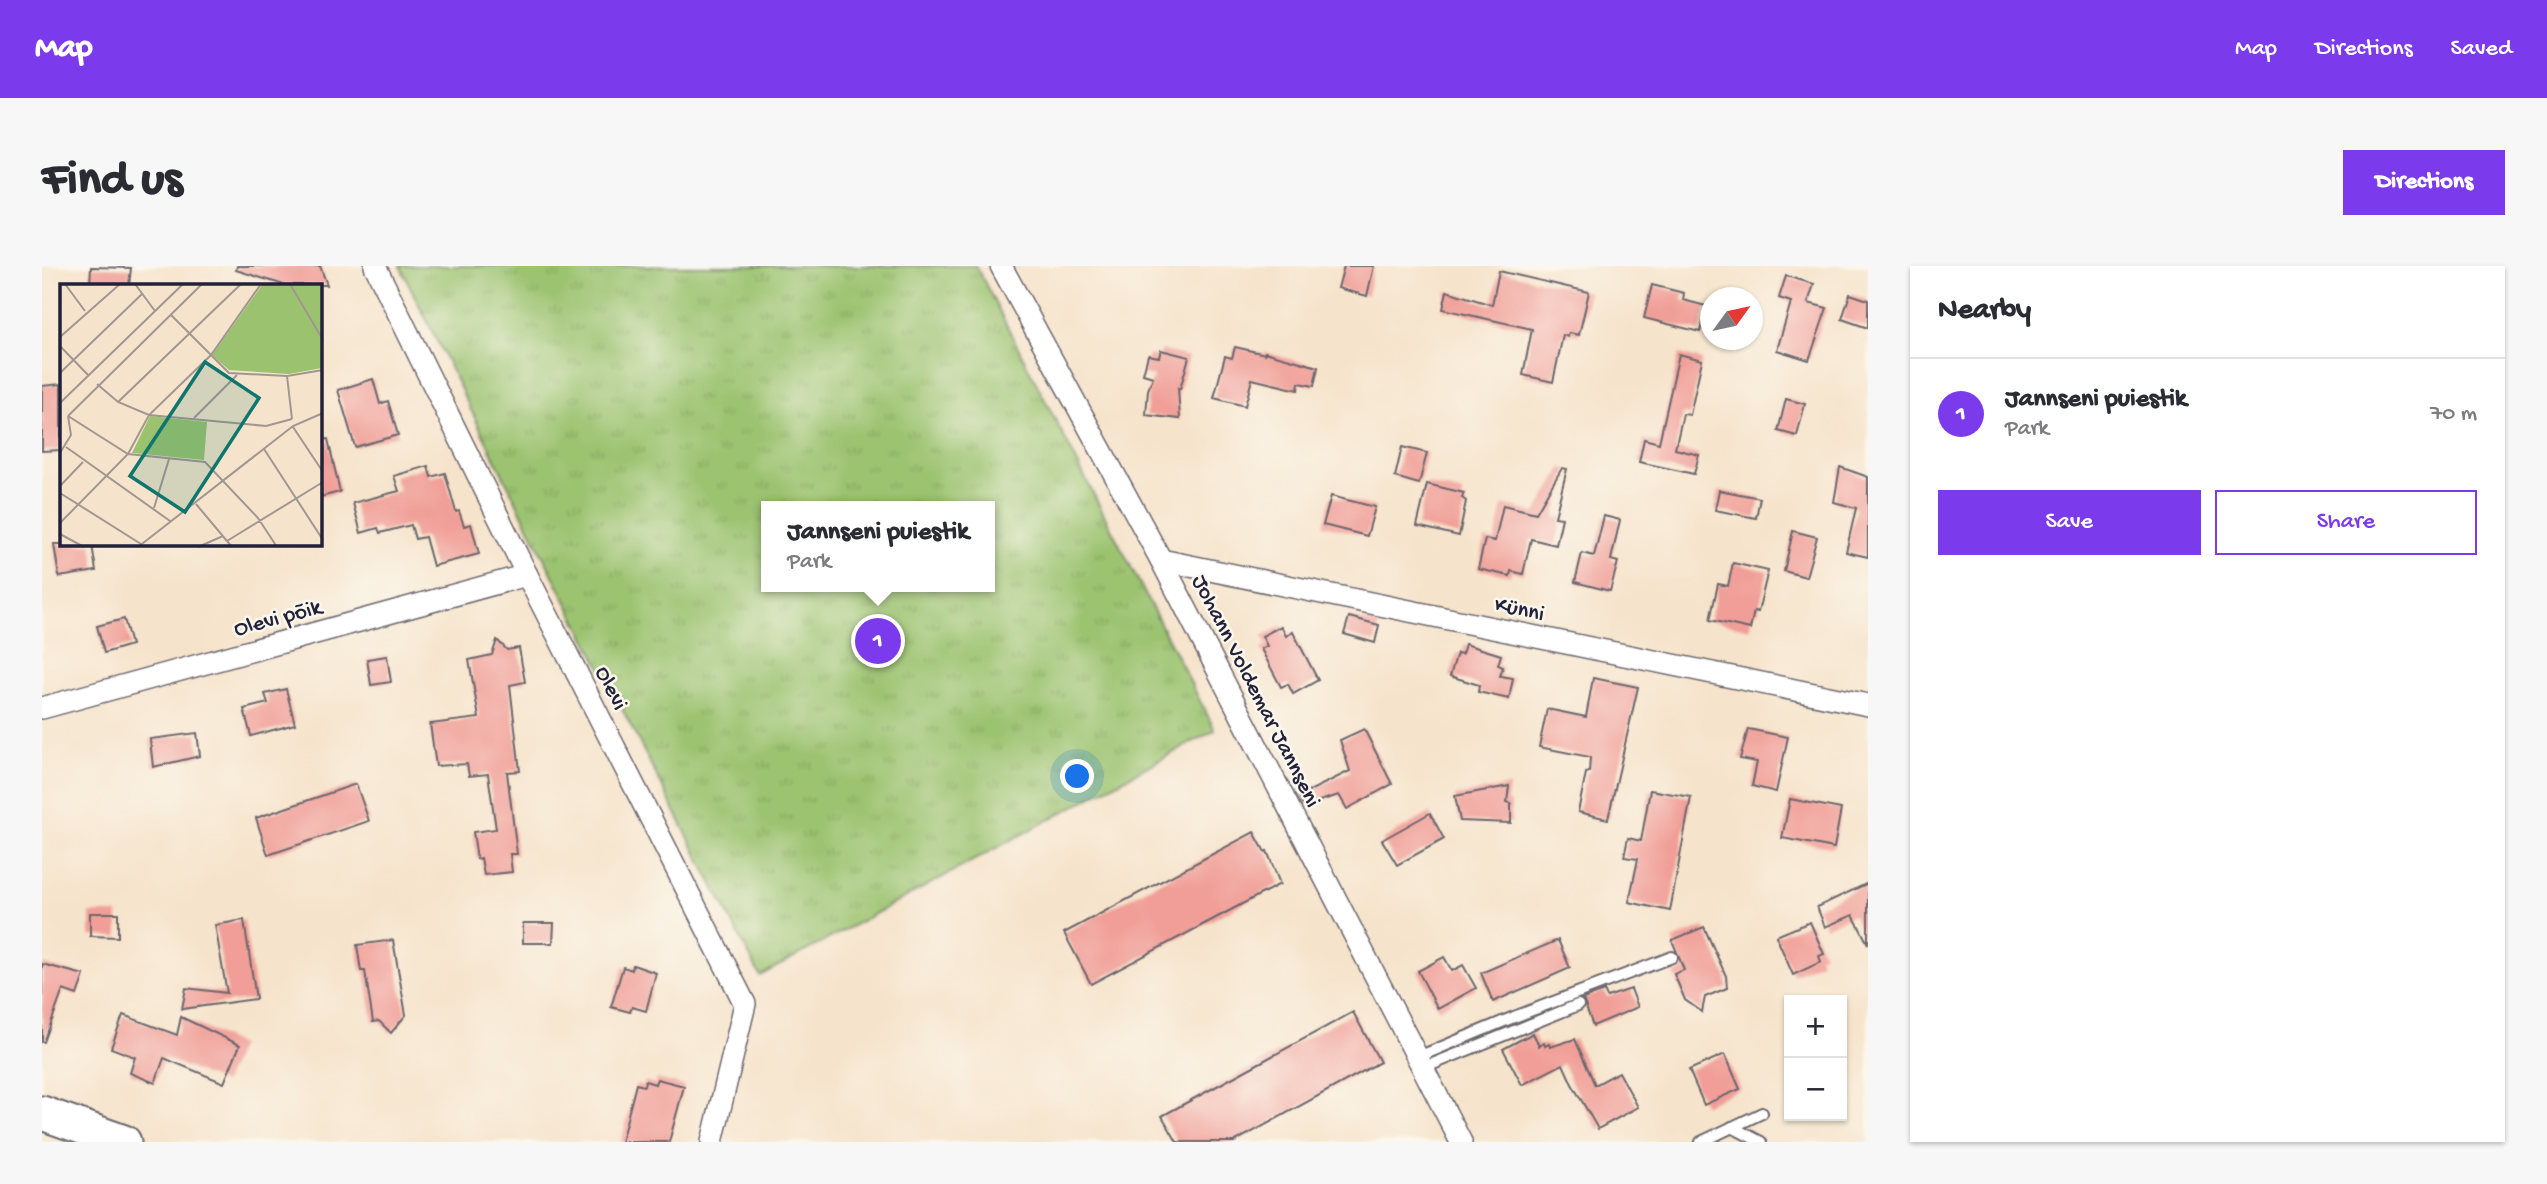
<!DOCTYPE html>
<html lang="en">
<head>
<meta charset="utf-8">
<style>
	:root { --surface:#fff; --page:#f7f7f7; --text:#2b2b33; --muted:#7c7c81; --line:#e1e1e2; --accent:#7c3aed }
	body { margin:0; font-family:"Gochi Hand",sans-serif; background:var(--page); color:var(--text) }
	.controls { position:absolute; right:21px; bottom:21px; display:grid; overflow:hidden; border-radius:0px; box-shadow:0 2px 5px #0004 }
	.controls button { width:63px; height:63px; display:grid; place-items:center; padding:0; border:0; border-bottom:2px solid var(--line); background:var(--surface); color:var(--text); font:35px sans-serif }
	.compass { position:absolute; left:1658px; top:21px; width:63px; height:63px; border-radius:50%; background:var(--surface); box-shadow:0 2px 5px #0004; rotate:57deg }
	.you { position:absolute; left:1036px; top:511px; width:24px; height:24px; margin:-18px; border:5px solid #fff; border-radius:50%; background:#1a73e8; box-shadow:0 0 0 10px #1a73e833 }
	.badge { display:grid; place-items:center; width:46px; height:46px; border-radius:50%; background:var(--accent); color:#fff; font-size:23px; font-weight:700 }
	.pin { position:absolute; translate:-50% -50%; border:4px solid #fff; box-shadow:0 2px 7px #0006 }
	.popup { position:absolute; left:719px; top:235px; width:234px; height:91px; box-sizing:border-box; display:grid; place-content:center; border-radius:0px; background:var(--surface); filter:drop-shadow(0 2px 5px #0005); font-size:23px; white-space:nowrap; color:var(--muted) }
	.popup b { font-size:26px; color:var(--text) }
	.popup::after { content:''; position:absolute; left:50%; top:100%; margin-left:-14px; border:14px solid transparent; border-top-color:var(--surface) }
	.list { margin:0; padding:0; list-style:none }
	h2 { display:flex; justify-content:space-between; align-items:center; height:91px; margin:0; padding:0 28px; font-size:30px }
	h2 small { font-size:23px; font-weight:400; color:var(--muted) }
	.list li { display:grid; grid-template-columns:46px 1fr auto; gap:21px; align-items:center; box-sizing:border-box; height:112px; padding:0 28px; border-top:2px solid var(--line) }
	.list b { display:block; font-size:26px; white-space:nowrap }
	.list p { margin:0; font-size:23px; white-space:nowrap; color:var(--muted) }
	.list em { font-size:23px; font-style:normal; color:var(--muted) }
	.actions { display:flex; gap:14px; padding:21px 28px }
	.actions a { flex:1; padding:16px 0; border:2px solid var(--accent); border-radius:0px; text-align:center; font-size:24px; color:var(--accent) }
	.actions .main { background:var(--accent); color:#fff }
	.map { position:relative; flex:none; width:1826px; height:876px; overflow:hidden; border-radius:0px }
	header { display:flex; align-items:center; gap:42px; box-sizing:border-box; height:98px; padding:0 35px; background:var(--accent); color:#fff }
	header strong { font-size:33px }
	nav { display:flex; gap:38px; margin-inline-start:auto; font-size:24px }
	.intro { display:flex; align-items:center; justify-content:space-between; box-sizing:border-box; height:168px; padding:0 42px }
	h1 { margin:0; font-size:49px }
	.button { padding:18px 32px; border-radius:0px; background:var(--accent); color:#fff; font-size:24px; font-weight:700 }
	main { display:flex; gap:42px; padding:0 42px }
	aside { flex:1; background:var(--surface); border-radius:0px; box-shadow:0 2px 5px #0004 }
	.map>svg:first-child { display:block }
	.park { fill:url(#park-tufts); stroke:#5e7255; stroke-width:2; fill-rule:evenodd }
	.building { fill:#f09e97 }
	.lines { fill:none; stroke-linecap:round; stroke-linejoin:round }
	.service-casing { stroke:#6c666d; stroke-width:14 }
	.minor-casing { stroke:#6c666d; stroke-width:24 }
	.trunk-casing { stroke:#6c666d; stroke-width:37 }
	.service { stroke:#fff; stroke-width:10 }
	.minor { stroke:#fff; stroke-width:21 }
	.trunk { stroke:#fff; stroke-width:33 }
	.labels { text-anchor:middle; stroke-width:5; stroke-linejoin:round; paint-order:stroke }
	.street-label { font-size:23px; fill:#22223b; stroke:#fbf7ec }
	.inset-road { fill:none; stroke:#a19691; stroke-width:2 }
	.view { fill:#0f766e; fill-opacity:0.15; stroke:#0f766e; stroke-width:3.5 }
	.inset-edge { fill:none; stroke:#22223b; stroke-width:3.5 }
</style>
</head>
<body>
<header>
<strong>Map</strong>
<nav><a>Map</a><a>Directions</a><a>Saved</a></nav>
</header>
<div class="intro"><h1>Find us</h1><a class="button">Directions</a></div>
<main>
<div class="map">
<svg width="1826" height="876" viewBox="0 0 1826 876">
	<defs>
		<pattern id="park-tufts" width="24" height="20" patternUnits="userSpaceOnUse" patternTransform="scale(1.75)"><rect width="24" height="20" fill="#9bc36f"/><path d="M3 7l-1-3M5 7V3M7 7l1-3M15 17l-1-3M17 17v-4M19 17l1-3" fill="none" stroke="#85a761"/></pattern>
	</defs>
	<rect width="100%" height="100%" fill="#fbf7ec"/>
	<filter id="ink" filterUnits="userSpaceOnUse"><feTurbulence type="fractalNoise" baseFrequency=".0143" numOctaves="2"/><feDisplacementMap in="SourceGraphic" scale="14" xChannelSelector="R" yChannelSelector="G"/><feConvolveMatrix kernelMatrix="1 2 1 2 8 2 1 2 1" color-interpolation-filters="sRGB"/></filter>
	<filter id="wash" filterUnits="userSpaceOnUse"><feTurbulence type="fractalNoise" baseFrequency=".00686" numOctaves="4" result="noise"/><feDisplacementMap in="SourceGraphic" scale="28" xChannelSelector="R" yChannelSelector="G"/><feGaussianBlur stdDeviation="1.57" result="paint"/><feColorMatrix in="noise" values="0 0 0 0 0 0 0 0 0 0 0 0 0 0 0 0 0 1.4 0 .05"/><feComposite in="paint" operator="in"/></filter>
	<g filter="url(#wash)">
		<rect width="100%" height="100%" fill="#f6e3cb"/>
		<!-- park -->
		<path class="park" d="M358 0H934L1173 464 718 710 499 286ZM724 240H948V321H724Z"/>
		<g id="blocks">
			<!-- building -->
			<g class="building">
				<path d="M195 0H278L285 19H242L194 4Z"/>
				<path d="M1302 0H1332L1325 30 1296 22Z"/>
				<path d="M49 1 89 2 87 19H48Z"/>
				<path d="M1457 5 1547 26 1537 69 1527 67 1526 71 1521 69 1511 116 1481 109 1490 63 1401 43 1405 25 1450 39Z"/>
				<path d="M1744 10 1772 18 1766 37 1785 42 1767 94 1735 84 1749 36 1737 32Z"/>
				<path d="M1610 19 1642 27 1641 34 1664 40 1658 66 1602 52Z"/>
				<path d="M1808 28 1826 34V62L1800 53Z"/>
				<path d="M1193 81 1223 88V86L1276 101 1272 120 1257 117 1256 124 1210 113 1203 140 1172 132 1183 90 1190 92Z"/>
				<path d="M1119 84 1147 91 1138 123 1136 122 1138 153 1104 149 1106 124 1111 111 1101 108 1106 89 1117 91Z"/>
				<path d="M1637 88 1660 94 1648 149 1641 148 1633 183 1657 189 1652 208 1597 196 1602 173 1617 177Z"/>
				<path d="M331 113 338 138 346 135 356 169 313 181 296 124Z"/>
				<path d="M19 118V184L0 185V120Z"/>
				<path d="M1744 133 1763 138 1755 170 1736 165Z"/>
				<path d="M286 173 298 226 278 231V174Z"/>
				<path d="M1360 181 1385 187 1377 218 1353 211Z"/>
				<path d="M386 200 389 211 403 207 414 246 417 245 422 260 429 258 437 288 391 300 383 271 373 273 369 259 338 267 336 262 319 267 311 237 357 225 352 210Z"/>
				<path d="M1798 201 1826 211V291L1804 286 1814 242 1792 236Z"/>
				<path d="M1520 202 1525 203 1513 251 1520 252 1514 279 1489 273 1481 308 1469 305 1468 310 1436 303 1443 273 1453 275 1461 239 1494 247Z"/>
				<path d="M1385 218 1422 227 1420 232 1424 235 1417 270 1375 260Z"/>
				<path d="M1677 224 1718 232 1714 252 1673 244Z"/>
				<path d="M1289 230 1333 241 1325 270 1281 259Z"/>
				<path d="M1562 250 1578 254 1569 294 1576 296 1568 325 1533 316 1540 287 1552 290Z"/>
				<path d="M1751 265 1775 271 1764 311 1742 305Z"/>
				<path d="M12 278H50L54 305 17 311Z"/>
				<path d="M1691 297 1726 305 1716 346 1712 345 1708 363 1668 354 1676 318 1686 320Z"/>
				<path d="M1307 351 1337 359 1333 377 1302 368Z"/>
				<path d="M82 353 89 379 62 387 55 360Z"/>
				<path d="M1239 360 1244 370 1251 366 1276 414 1251 428 1246 418 1239 421 1219 383 1225 380 1220 370Z"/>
				<path d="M455 374 465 384 477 382 483 416 468 419 478 505 465 506 475 588H468L470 606 442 609 439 592 435 593 431 566 454 563 446 508 427 510 425 498 394 500 388 458 437 452 427 394 450 389Z"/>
				<path d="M1423 378 1459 389 1456 399 1461 401 1458 410 1471 412 1467 433 1436 426 1437 419 1408 410 1415 387 1420 388Z"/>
				<path d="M345 390 349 416 329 419 325 393Z"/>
				<path d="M1551 412 1596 421 1566 553 1536 546 1544 507 1547 506 1548 491 1497 481 1505 443 1544 451Z"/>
				<path d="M244 423 253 458 209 470 202 443 226 437 223 428Z"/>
				<path d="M1322 463 1350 518 1305 543 1297 529 1261 540 1257 530 1308 505 1298 474Z"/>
				<path d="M1706 463 1746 471 1734 526 1710 520 1715 496 1698 493Z"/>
				<path d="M155 467 158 490 111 501 108 473Z"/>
				<path d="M314 518 327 555 226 589 214 552Z"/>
				<path d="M1467 520 1465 536 1469 537V557L1418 555 1413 530Z"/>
				<path d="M1608 524 1649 531 1628 645 1587 636 1596 593 1582 591 1586 572 1599 575Z"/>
				<path d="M1748 533 1799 543 1792 582 1740 572Z"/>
				<path d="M1388 547 1402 573 1355 599 1340 574Z"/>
				<path d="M1212 566 1223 586 1225 585 1238 618 1049 718 1022 667Z"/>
				<path d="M1826 617V678L1811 649 1783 661 1775 641Z"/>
				<path d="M48 647H76V671L48 670Z"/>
				<path d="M202 654 214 733 140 743 144 722 185 727 173 659Z"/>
				<path d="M1768 656 1782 688 1777 690 1779 696 1751 709 1734 670Z"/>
				<path d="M481 657H512L511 677H481Z"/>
				<path d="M1662 661 1684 710 1685 722 1663 731 1660 746 1643 734 1632 708 1642 704 1630 674Z"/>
				<path d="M351 674 364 749 349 767 337 755 331 756 323 705H319L315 679Z"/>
				<path d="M1516 674 1528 702 1451 736 1439 707Z"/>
				<path d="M1402 691 1410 705 1421 699 1434 722 1396 743 1376 705Z"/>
				<path d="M0 698 42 709 35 729 21 724 2 776H0Z"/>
				<path d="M591 699 614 707 604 745 590 741 588 746 569 741 581 701 590 704Z"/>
				<path d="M1589 723 1596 741 1551 760 1541 733 1562 725 1565 731Z"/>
				<path d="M1311 746 1338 796 1192 876H1135L1120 850Z"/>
				<path d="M81 749 135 769 139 751 198 779 182 817 122 792 113 817 88 807 93 791 69 782Z"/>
				<path d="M1491 767 1497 780 1502 777 1503 780 1507 778 1508 781 1533 773 1553 819 1577 806 1596 841 1556 863 1530 818 1521 798 1480 819 1461 783Z"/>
				<path d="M1683 788 1698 823 1662 839 1647 804Z"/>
				<path d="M615 813 642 820 627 876H579L594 818 602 820 603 815 613 818Z"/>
			</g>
		</g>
	</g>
	<g filter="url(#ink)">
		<use href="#blocks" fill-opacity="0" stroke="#6c666d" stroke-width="2"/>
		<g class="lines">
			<defs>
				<g id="service">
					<path d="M1376 791 1472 751 1630 691"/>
					<path d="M1381 802 1536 739"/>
					<path d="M1690 861 1719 876"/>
					<path d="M1659 876 1720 847"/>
				</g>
				<g id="minor">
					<path d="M333 0 485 309 703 738 670 876"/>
					<path d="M959 0 1119 294 1419 876"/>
					<path d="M1119 294 1826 439"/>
					<path d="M0 442 485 309"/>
				</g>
				<path id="trunk" d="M0 847 82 876"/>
			</defs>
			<!-- service casing -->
			<use href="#service" class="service-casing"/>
			<!-- minor casing -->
			<use href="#minor" class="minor-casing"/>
			<!-- trunk casing -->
			<use href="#trunk" class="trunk-casing"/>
			<!-- service -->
			<use href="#service" class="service"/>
			<!-- minor -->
			<use href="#minor" class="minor"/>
			<!-- trunk -->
			<use href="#trunk" class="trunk"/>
		</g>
	</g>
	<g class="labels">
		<!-- street labels -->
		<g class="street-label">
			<text transform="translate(1478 341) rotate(12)" y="8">Künni</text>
			<text transform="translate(235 350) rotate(-15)" y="8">Olevi põik</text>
			<text transform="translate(571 421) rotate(63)" y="8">Olevi</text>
			<text transform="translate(1216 424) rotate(63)" y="8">Johann Voldemar Jannseni</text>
		</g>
	</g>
	<!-- overview -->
	<g transform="translate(18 18)">
		<rect width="262" height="262" fill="#f6e3cb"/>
		<path d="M262 0V84L229 90 169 86 152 71 202 1ZM90 132 147 138 144 176 72 169Z" fill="#9bc36f"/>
		<path class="inset-road" d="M5 0 25 27M75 0 95 27M230 0 263 56M110 30 169 89 227 92 263 86M0 53 60 0M0 62 29 92M0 89 82 10M227 92 232 135M37 100 58 118 89 131 206 142 232 135M58 118 181 0M0 119 123 0M8 132 68 170 145 178 198 234 217 263M8 132 142 0M134 134 177 91M233 143 263 188M6 163 110 237M204 165 263 256M0 169 11 151 8 132M0 202 23 178M0 209 81 260M136 220 172 263M94 224 109 175M0 239 68 170 89 131 151 71 201 0M0 250 24 263M167 257 263 198M78 263 233 142 263 129M138 263 163 252"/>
		<path class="view" d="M145 78 199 114 125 228 70 192Z"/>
		<rect width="262" height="262" class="inset-edge"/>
	</g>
</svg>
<div class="controls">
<button>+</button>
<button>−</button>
</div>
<svg class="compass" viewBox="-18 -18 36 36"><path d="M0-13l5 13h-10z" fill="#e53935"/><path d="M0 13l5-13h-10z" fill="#7c7c81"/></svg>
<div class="you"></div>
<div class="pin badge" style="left:836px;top:375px">1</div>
<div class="popup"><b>Jannseni puiestik</b>Park</div>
</div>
<aside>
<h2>Nearby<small></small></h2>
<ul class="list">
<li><span class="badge">1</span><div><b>Jannseni puiestik</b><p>Park</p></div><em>70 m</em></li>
</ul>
<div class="actions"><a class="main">Save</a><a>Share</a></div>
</aside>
</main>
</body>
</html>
